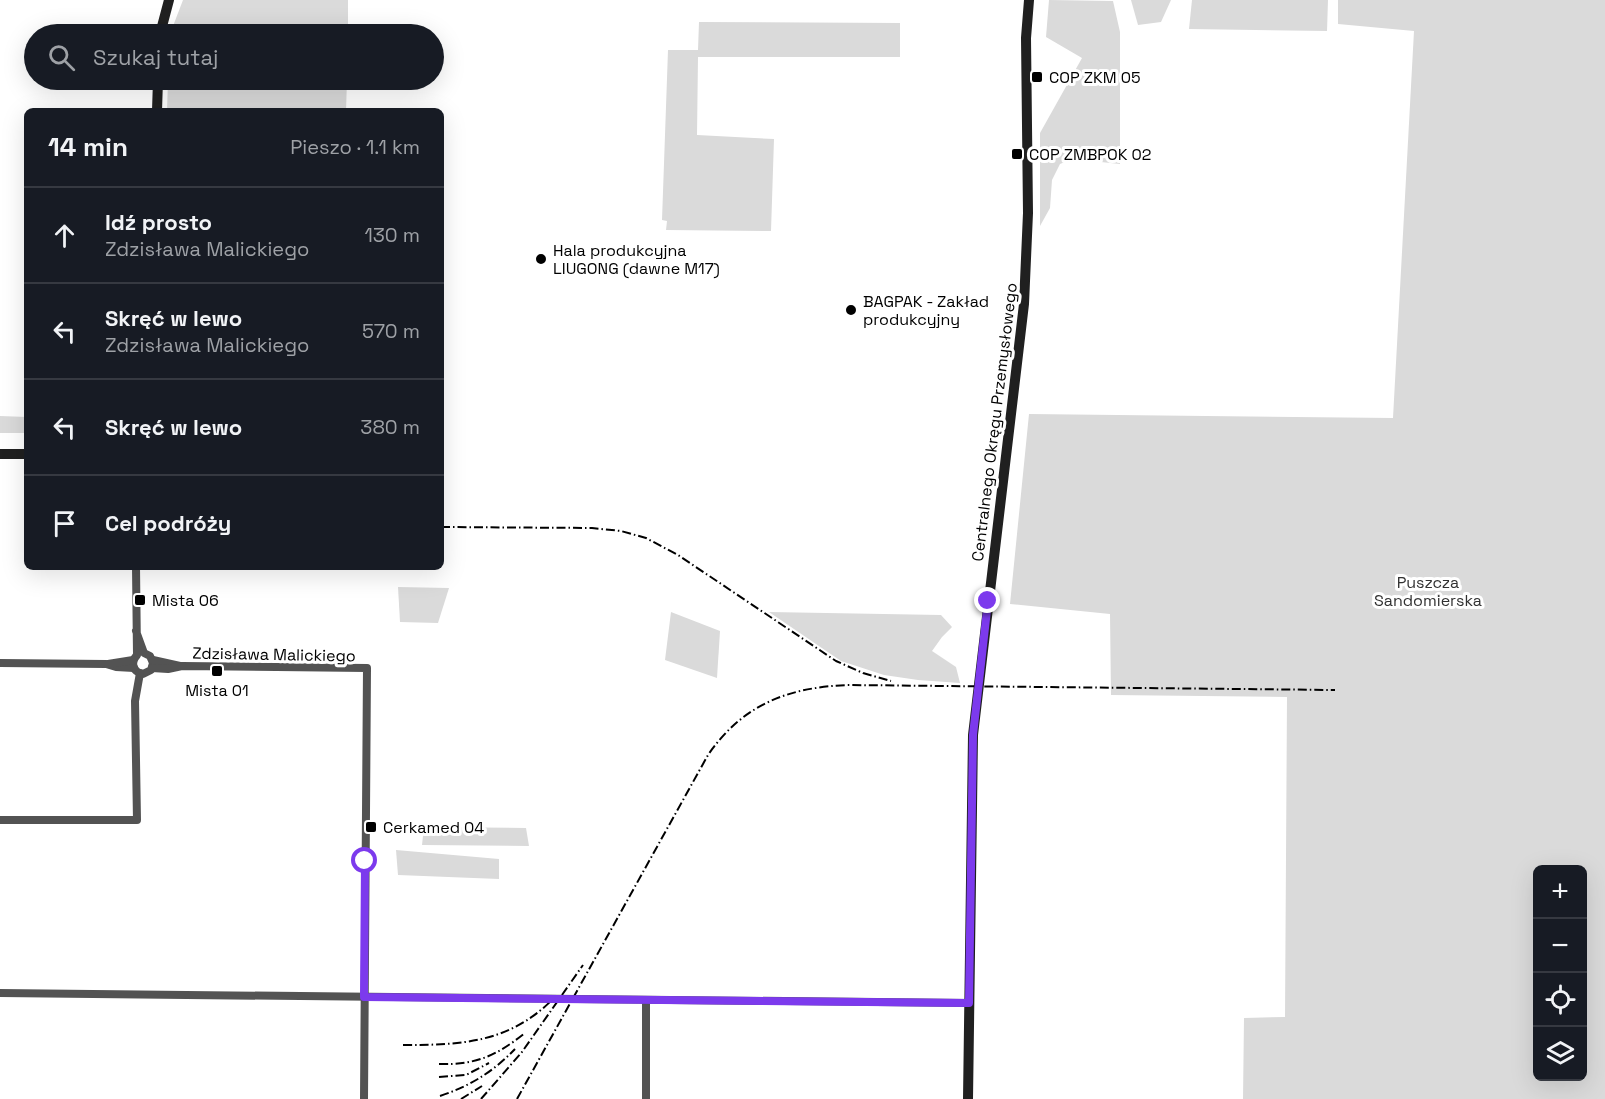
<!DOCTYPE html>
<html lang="pl">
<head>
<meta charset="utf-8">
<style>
	:root { --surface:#171b24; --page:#242831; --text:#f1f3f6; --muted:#9ea1a6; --line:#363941 }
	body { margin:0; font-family:"Space Grotesk",sans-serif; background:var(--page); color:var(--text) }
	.controls { position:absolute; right:18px; bottom:18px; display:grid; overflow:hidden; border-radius:9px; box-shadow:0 6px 24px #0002 }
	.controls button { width:54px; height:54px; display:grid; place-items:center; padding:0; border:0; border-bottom:2px solid var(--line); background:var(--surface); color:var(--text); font:30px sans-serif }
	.stop { position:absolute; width:18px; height:18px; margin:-14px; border:4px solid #7c3aed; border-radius:50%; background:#fff }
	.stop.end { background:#7c3aed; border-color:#fff; box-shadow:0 2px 6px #0008 }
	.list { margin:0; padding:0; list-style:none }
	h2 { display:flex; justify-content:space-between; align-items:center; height:78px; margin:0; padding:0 24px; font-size:26px }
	h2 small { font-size:20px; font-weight:400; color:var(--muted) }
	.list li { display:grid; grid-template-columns:39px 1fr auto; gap:18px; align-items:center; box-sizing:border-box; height:96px; padding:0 24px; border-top:2px solid var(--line) }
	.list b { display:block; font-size:22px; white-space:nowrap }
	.list p { margin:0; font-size:20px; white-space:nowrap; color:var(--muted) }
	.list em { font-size:20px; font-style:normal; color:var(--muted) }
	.icon { flex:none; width:33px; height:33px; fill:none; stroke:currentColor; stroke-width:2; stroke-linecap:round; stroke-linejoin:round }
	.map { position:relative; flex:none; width:1605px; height:1099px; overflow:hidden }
	.search { position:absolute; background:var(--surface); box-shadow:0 6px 24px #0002; left:24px; top:24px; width:420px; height:66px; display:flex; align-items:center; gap:15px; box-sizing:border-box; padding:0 21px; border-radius:33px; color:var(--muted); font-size:22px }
	.panel { position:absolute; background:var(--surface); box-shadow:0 6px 24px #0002; left:24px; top:108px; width:420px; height:462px; border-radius:9px }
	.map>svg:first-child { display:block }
	.green { fill:#dadada; fill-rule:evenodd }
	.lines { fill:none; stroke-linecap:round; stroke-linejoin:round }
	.street { stroke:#535353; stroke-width:8 }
	.secondary { stroke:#202020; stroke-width:10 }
	.rail { stroke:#000; stroke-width:2; stroke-dasharray:9 3 1.5 3; stroke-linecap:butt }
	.route { stroke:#7c3aed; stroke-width:8 }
	.poi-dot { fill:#000; stroke:#fff; stroke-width:2 }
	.labels { text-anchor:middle; stroke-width:6; stroke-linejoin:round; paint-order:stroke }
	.poi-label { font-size:16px; fill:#000; stroke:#fff; text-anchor:start }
	.street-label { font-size:16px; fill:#000; stroke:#fff }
	.park-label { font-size:16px; fill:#313131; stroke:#fff }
</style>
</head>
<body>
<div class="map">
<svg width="1605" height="1099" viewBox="0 0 1605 1099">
	<rect width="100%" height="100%" fill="#fff"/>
	<!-- green -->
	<g class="green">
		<path d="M183 0H348V34H170Z"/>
		<path d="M1049 0 1113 1 1120 32V164L1072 159 1060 164 1052 180 1050 208 1040 226V133L1082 58 1046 37Z"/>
		<path d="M1131 0H1171L1161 22 1138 25Z"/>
		<path d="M1192 0H1328L1327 31 1189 29Z"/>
		<path d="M1338 0H1605V1099H1243L1244 1018 1285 1017 1287 697 1111 695 1110 614 1010 604 1029 414 1393 418 1414 31 1338 24ZM1538 870H1582V1076H1538Z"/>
		<path d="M699 22 900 23V57H698L697 135 774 139 771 231 666 230 667 221 662 220 668 50H698Z"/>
		<path d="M168 80H347L346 111H167Z"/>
		<path d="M0 416 27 417V433H0Z"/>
		<path d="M398 587 449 588 438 623 400 622Z"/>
		<path d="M671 612 720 631 717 678 665 660Z"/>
		<path d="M769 612 941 615 952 627 942 637 932 651 956 667 960 683 918 680 884 675 841 661Z"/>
		<path d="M424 827 526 828 529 846 422 845Z"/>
		<path d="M396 850 499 859V879L398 875Z"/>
	</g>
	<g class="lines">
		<!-- street -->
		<g class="street">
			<path d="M136 567 137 655C130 663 133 672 143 674L151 670 153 663 150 656 144 653 136 631"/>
			<path d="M153 660 180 666"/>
			<path d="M0 663 106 664 116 667 134 668"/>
			<path d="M108 664 133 660"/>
			<path d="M152 668 168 669 182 666 367 668 364 1099"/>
			<path d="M0 820H137L135 701 140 673"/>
			<path d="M0 993 969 1003"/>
			<path d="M646 1099V1000"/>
		</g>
		<!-- secondary -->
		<g class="secondary">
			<path d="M160 34 169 0"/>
			<path d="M157 111 158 80"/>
			<path d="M0 454H27"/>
			<path d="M968 1099 973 735 1024 304 1028 213 1026 38 1029 0"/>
		</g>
		<!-- rail -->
		<g class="rail">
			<path d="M441 527 592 528 621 531 646 538 678 555 836 661 863 673 891 681"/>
			<path d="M403 1045C462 1045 509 1043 553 999"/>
			<path d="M439 1064C476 1065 496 1056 525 1033"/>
			<path d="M439 1077 466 1075 489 1063"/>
			<path d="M440 1096C470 1086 493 1072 515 1049"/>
			<path d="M461 1099 482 1086"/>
			<path d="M481 1099 522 1052 583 965"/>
			<path d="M517 1099 708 755C743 704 789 687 849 685L1335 690"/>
		</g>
	</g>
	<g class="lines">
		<!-- route -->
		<path class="route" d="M365 861 364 997 969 1003 973 735 988 601"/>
	</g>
	<!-- markers -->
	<g class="poi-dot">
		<rect x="1031" y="71" width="12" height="12" rx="3"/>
		<rect x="1011" y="148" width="12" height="12" rx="3"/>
		<circle cx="541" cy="259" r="6"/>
		<circle cx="851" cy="310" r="6"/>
		<rect x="134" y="594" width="12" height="12" rx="3"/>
		<rect x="211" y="665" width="12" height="12" rx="3"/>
		<rect x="365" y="821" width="12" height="12" rx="3"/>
	</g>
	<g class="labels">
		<!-- poi labels -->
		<g class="poi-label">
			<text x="1049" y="83">COP ZKM 05</text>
			<text x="1029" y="160">COP ZMBPOK 02</text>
			<text x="553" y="256">Hala produkcyjna<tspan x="553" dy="18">LIUGONG (dawne M17)</tspan></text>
			<text x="863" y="307">BAGPAK - Zakład<tspan x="863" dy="18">produkcyjny</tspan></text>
			<text x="152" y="606">Mista 06</text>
			<text x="217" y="696" text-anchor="middle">Mista 01</text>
			<text x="383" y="833">Cerkamed 04</text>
		</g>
		<!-- street labels -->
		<g class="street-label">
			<text transform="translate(994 422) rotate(-83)" y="6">Centralnego Okręgu Przemysłowego</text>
			<text transform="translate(274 654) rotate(1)" y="6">Zdzisława Malickiego</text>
		</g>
		<!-- park labels -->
		<g class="park-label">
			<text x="1428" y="588">Puszcza<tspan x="1428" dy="18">Sandomierska</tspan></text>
		</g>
	</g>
</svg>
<div class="controls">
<button>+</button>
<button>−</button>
<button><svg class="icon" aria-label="locate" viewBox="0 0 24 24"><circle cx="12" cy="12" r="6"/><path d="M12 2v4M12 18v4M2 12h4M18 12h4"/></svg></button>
<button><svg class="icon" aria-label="layers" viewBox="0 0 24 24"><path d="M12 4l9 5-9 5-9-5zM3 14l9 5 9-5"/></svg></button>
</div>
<div class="stop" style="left:365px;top:861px"></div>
<div class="stop end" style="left:988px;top:601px"></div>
<div class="search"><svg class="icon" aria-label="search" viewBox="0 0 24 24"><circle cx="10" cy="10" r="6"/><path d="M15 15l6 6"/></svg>Szukaj tutaj</div>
<section class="panel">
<h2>14 min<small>Pieszo · 1.1 km</small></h2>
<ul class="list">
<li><svg class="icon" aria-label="ahead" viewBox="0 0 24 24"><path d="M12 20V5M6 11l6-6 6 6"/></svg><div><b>Idź prosto</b><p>Zdzisława Malickiego</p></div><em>130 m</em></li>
<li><svg class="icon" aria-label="left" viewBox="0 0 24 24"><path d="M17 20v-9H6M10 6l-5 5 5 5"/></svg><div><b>Skręć w lewo</b><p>Zdzisława Malickiego</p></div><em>570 m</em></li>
<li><svg class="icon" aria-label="left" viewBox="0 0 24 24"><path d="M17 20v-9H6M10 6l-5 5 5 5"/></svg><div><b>Skręć w lewo</b></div><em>380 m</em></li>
<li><svg class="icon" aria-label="arrive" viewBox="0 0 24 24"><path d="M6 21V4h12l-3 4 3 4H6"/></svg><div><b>Cel podróży</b></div></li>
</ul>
</section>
</div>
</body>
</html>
